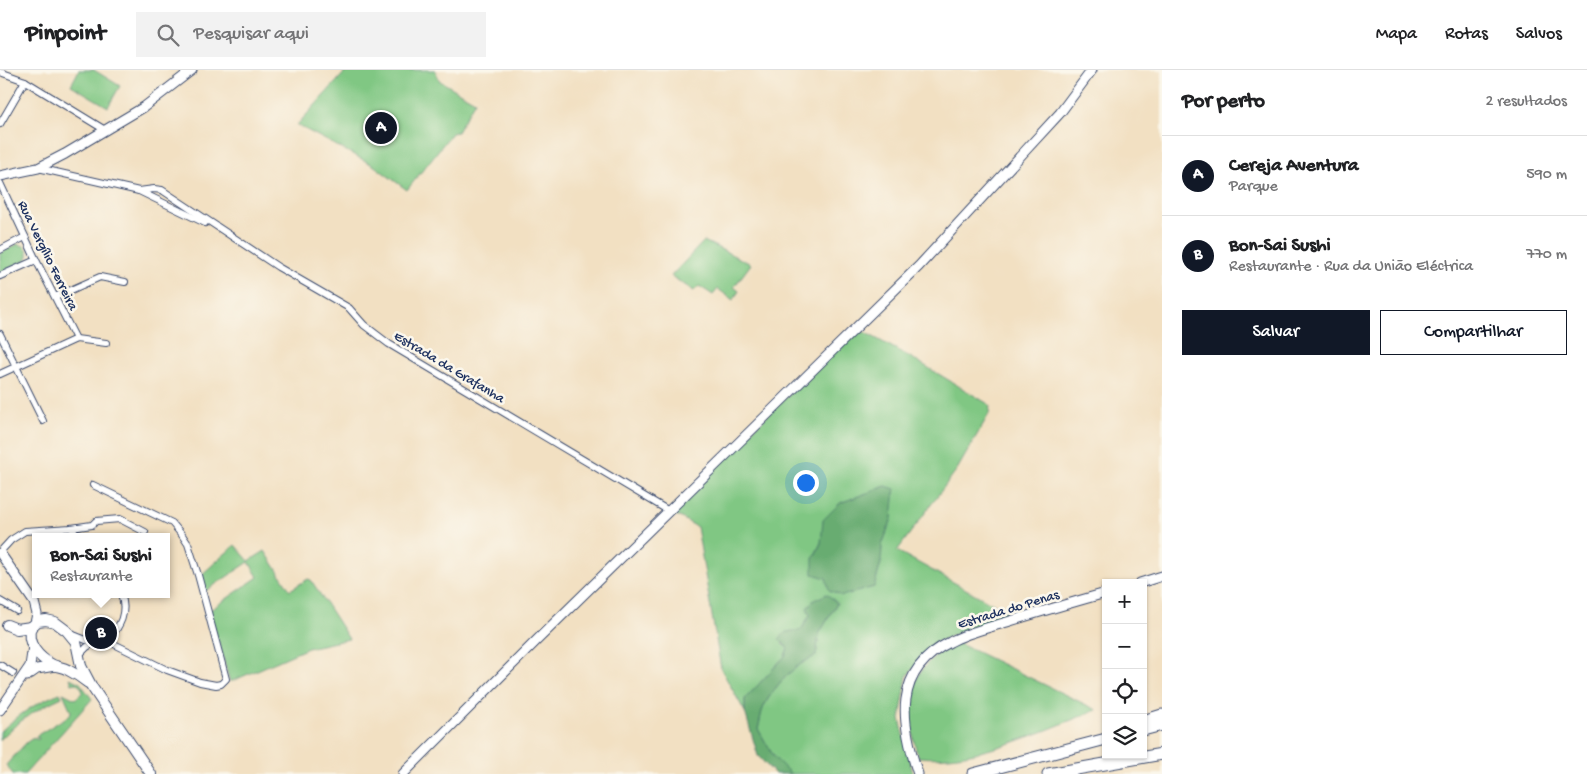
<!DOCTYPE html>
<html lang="pt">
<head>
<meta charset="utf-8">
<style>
	:root { --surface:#fff; --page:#f2f2f2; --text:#202124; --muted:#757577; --line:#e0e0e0; --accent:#111827 }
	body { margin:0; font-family:"Gochi Hand",sans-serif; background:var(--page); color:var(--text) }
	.controls { position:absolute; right:15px; bottom:15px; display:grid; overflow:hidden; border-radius:0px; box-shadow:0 1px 4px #0004 }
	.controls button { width:45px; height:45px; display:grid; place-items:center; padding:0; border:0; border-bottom:1px solid var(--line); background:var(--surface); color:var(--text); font:25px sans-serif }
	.you { position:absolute; left:805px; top:412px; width:18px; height:18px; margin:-12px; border:4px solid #fff; border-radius:50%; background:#1a73e8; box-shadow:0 0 0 8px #1a73e833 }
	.badge { display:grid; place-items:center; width:32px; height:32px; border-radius:50%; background:var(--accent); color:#fff; font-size:16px; font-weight:700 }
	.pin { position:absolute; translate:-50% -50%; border:2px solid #fff; box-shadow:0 1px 5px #0006 }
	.popup { position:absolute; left:32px; top:463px; width:138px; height:65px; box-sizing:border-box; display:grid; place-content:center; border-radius:0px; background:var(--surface); filter:drop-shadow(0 1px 4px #0005); font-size:16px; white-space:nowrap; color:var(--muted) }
	.popup b { font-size:19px; color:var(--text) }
	.popup::after { content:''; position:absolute; left:50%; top:100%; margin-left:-10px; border:10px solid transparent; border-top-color:var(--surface) }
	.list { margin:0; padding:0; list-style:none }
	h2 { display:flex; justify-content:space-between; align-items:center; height:65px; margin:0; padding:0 20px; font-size:21px }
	h2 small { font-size:16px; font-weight:400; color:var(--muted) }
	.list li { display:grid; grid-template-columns:32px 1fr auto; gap:15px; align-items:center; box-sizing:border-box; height:80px; padding:0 20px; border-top:1px solid var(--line) }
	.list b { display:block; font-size:19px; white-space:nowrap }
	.list p { margin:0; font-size:16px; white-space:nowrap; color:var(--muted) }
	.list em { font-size:16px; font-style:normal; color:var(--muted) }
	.actions { display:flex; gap:10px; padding:15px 20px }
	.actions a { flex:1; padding:11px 0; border:1px solid var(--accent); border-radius:0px; text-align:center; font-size:18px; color:var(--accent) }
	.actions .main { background:var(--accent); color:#fff }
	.icon { flex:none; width:28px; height:28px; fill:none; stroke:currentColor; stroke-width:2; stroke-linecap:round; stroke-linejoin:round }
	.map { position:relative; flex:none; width:1162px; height:704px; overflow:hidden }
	header { display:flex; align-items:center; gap:30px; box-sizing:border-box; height:70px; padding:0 25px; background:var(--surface); border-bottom:1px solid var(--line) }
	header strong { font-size:24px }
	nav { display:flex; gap:28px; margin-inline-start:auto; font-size:18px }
	.search { width:350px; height:45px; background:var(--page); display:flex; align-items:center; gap:12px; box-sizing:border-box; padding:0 18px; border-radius:0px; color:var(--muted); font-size:19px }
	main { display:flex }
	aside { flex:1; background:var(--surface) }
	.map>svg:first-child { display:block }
	.green { fill:#80c783; stroke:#4e7b70; fill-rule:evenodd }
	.forest { fill:#68ac71; stroke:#426e68 }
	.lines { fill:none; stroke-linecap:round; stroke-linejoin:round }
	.street-casing { stroke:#3b4a6d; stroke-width:8 }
	.secondary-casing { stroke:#3b4a6d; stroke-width:11 }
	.primary-casing { stroke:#3b4a6d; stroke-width:12 }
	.highway-casing { stroke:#3b4a6d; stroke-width:13 }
	.street { stroke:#fff; stroke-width:6 }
	.secondary { stroke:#fff; stroke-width:9 }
	.primary { stroke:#fff; stroke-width:10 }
	.highway { stroke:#fff; stroke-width:11 }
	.labels { text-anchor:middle; stroke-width:5; stroke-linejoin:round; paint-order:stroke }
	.street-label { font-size:14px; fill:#1b2f5e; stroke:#fbf7ec }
</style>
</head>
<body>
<header>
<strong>Pinpoint</strong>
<div class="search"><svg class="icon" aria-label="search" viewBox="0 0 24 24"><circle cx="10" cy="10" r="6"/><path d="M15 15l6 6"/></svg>Pesquisar aqui</div>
<nav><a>Mapa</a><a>Rotas</a><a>Salvos</a></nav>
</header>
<main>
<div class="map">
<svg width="1162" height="704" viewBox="0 0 1162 704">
	<rect width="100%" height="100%" fill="#fbf7ec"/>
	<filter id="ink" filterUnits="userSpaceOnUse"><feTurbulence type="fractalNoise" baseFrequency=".02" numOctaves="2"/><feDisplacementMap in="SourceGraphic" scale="10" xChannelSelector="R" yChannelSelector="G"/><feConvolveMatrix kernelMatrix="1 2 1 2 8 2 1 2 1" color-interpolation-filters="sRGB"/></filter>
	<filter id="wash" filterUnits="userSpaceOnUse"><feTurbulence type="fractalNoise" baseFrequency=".0096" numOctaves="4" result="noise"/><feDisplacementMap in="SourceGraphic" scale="20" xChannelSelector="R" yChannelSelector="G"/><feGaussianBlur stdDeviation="1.12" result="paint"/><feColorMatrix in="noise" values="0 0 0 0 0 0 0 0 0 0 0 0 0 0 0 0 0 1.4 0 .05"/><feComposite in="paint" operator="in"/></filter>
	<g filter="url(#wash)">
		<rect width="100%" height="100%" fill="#f2e0c2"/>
		<!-- green -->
		<g class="green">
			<path d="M79 0H94L120 16 108 37 71 15Z"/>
			<path d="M347 0H435L440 11 475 31 457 62 452 63 407 120 373 95 297 55Z"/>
			<path d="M704 171 751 194 734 217 739 221 733 230 718 219 713 225 699 216 694 221 671 206Z"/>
			<path d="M18 174C25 176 29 178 28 186L26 190 0 203V183Z"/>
			<path d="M857 258 912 288 990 335 989 344 958 398 897 481 1011 544 974 556 937 572 907 606 900 649 913 704H791L774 687 758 659C760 651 761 642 764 636 775 615 795 594 816 586L819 564 837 533 810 545 801 560 782 574 788 578 785 586 745 629V642L721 599 697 457 669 441ZM886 416 892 448 882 475 881 493 874 517 858 521 826 508 813 489 840 433Z"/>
			<path d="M235 475 249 491 265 481 290 520 308 509 311 510 349 569 308 578 230 612 209 541 258 507 249 492 204 522 200 506Z"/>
			<path d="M954 573 960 574 1097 640C1042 661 978 693 918 687 905 637 903 602 954 573Z"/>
			<path d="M70 608 80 613 92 629 25 704H13L6 695 26 673 34 667 38 670 39 668 36 666 70 645 71 641 63 623 75 629 82 623V618L76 613 72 614Z"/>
			<path d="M60 623 62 627C38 638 18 651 0 670V662C18 645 37 632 60 623Z"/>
		</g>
		<!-- forest -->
		<g class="forest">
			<path d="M886 416 895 419 892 448 882 475 881 493 874 517 842 526 829 520 826 508 813 504V489L821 473 823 450 840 433Z"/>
			<path d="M827 524 837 533 819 564 816 586C795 594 775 615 764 636 761 642 760 652 758 659L774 687 791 704H775L758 686 745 642V629L785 586 788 578 779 569 786 562 801 560 810 545 807 538 814 530Z"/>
		</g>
	</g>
	<g filter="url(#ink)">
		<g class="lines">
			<defs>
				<g id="street">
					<path d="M0 2 25 11 105 60"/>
					<path d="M0 54 25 11"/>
					<path d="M38 98 139 121 205 153"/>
					<path d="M0 113 36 190 76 269"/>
					<path d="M139 121 154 119 162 120 278 197 349 238 364 255 389 274 669 441"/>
					<path d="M0 180 25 167"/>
					<path d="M0 206 36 190"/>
					<path d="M55 227 100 207 125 212"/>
					<path d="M0 264 43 351"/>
					<path d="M0 304 76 269 106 273"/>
					<path d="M71 458 78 467"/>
					<path d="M0 482 11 470 25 461 71 458 92 455 96 451 120 449 145 462"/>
					<path d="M0 531 17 541"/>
					<path d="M71 564 86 570 108 571 167 600 200 612 216 615 221 614 226 609 198 505 188 474 182 465 172 453 93 415"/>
					<path d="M108 571C120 556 128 543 121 524"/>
					<path d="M79 585 87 577 97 571"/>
					<path d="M0 595 13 603"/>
				</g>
				<g id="secondary">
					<path d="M0 106 38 98 65 84 144 37 192 0"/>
					<path d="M0 483 34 532 37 544 35 553"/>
					<path d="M1140 513 1162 506"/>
					<path d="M27 606 37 599 55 596"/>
					<path d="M0 640 30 596 33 576"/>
					<path d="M403 704 536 571 919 196 1060 43 1092 0"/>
					<path d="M918 704C901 653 892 601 950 572 968 562 988 558 1007 552 1040 542 1073 532 1106 523"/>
				</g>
				<g id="primary">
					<path d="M7 555 17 559 31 557 38 551 46 550 55 552 67 561 76 572 81 596 92 617 151 704"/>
					<path d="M31 557C25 573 39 588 53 595 58 597 63 597 68 600 76 604 82 608 88 613"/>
				</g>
				<g id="highway">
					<path d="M1143 651 1162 645"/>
					<path d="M1143 660 1162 655"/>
					<path d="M973 704 1106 669"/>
					<path d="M1048 704 1162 684"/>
				</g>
			</defs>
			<!-- street casing -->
			<use href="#street" class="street-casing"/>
			<!-- secondary casing -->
			<use href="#secondary" class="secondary-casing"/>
			<!-- primary casing -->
			<use href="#primary" class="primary-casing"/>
			<!-- highway casing -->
			<use href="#highway" class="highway-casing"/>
			<!-- street -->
			<use href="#street" class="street"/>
			<!-- secondary -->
			<use href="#secondary" class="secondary"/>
			<!-- primary -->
			<use href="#primary" class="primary"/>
			<!-- highway -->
			<use href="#highway" class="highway"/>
		</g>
	</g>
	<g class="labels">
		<!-- street labels -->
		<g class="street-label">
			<text transform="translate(49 185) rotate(64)" y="5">Rua Vergílio Ferreira</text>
			<text transform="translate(450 296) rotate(31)" y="5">Estrada da Grafanha</text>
			<text transform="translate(1008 538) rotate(-17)" y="5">Estrada do Penas</text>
		</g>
	</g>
</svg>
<div class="controls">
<button>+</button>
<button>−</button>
<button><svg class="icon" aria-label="locate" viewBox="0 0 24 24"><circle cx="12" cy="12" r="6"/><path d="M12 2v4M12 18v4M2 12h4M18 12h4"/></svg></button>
<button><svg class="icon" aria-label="layers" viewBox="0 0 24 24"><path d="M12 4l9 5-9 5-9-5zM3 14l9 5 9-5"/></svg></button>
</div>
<div class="you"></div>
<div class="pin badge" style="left:381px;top:58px">A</div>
<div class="pin badge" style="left:101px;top:563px">B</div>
<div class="popup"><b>Bon-Sai Sushi</b>Restaurante</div>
</div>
<aside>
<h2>Por perto<small>2 resultados</small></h2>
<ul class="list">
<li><span class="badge">A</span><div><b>Cereja Aventura</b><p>Parque</p></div><em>590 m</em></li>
<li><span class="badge">B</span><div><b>Bon-Sai Sushi</b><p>Restaurante · Rua da União Eléctrica</p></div><em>770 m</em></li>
</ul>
<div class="actions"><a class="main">Salvar</a><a>Compartilhar</a></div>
</aside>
</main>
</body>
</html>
